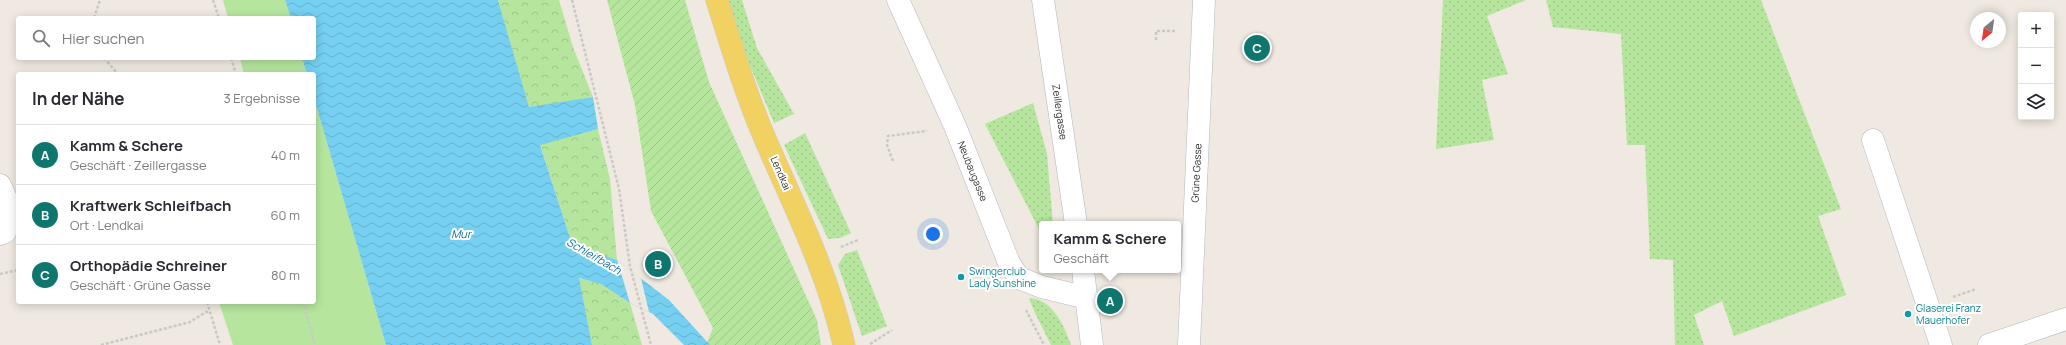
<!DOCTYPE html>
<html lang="de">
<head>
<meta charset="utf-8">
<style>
	:root { --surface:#fff; --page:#f2f2f3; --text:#2b2b33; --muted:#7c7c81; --line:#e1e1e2; --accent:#0f766e }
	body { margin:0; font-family:Manrope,sans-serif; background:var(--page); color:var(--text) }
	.controls { position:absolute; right:12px; top:12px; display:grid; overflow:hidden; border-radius:4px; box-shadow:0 2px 10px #0003 }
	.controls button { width:36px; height:36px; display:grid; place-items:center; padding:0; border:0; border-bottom:1px solid var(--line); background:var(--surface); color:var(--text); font:20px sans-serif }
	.compass { position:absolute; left:1970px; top:12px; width:36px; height:36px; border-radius:50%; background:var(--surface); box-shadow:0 2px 10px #0003; rotate:209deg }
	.you { position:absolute; left:933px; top:234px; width:14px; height:14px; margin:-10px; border:3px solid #fff; border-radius:50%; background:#1a73e8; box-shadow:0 0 0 6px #1a73e833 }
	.badge { display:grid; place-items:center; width:26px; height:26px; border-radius:50%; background:var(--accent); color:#fff; font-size:13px; font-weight:700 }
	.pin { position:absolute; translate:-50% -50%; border:2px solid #fff; box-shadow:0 1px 4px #0006 }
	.popup { position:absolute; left:1039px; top:221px; width:142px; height:52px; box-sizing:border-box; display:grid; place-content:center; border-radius:4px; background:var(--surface); filter:drop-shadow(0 1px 3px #0005); font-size:13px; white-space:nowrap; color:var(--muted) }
	.popup b { font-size:15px; color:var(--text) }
	.popup::after { content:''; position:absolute; left:50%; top:100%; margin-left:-8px; border:8px solid transparent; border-top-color:var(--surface) }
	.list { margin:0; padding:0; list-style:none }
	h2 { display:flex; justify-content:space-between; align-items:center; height:52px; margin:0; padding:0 16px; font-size:17px }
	h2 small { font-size:13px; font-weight:400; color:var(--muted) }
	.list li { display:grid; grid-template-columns:26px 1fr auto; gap:12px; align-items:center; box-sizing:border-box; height:60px; padding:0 16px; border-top:1px solid var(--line) }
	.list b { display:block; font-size:15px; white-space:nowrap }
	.list p { margin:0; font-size:13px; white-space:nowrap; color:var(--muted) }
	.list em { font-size:13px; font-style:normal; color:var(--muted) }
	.icon { flex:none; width:22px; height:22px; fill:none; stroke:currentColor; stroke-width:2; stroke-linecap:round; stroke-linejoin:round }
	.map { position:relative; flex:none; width:2066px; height:345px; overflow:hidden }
	.search { position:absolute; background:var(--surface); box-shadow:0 2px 10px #0003; left:16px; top:16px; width:300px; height:44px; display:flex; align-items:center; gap:10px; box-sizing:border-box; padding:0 14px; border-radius:4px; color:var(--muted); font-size:15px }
	.panel { position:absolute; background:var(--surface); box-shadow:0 2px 10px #0003; left:16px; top:72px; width:300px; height:232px; border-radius:4px }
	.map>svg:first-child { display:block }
	.grass { fill:url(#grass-dots) }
	.forest { fill:url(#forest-crowns) }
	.park { fill:#b6e59e }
	.garden { fill:url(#garden-furrows) }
	.water { fill:url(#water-waves) }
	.pier { fill:#efe9e1 }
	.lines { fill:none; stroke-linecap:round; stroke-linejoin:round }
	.minor-casing { stroke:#b4b7c1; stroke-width:23 }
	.major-casing { stroke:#c9c9c9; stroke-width:23 }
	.path { stroke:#c9c9c9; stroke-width:2.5; stroke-dasharray:3 2; stroke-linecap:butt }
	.minor { stroke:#fff; stroke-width:22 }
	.major { stroke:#f2d163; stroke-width:22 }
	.culture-dot { fill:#0f9aa8; stroke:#fff; stroke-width:1.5 }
	.labels { text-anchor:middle; stroke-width:4; stroke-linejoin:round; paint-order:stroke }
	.street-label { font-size:10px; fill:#2e2e2e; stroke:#fff }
	.culture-label { font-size:10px; fill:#0d838f; stroke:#fff; text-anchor:start }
	.water-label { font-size:11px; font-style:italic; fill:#0d6fa3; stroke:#fff }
</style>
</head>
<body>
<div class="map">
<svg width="2066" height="345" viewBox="0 0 2066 345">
	<defs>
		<pattern id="grass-dots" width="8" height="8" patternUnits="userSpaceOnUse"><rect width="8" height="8" fill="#b6e59e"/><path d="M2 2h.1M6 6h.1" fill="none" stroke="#9dc588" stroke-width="1.8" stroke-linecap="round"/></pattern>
		<pattern id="forest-crowns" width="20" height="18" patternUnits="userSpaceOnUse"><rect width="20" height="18" fill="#b6e59e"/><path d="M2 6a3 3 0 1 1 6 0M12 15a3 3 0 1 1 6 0" fill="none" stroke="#9dc588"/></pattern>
		<pattern id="garden-furrows" width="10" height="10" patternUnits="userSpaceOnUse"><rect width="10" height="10" fill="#b6e59e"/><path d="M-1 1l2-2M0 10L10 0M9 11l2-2" fill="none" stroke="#9dc588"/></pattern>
		<pattern id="water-waves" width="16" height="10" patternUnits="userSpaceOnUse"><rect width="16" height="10" fill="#75cff0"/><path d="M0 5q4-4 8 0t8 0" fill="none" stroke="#66b2ce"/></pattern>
	</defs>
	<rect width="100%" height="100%" fill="#efe9e1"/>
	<!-- grass -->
	<g class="grass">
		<path d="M728 0H742L757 48 794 114 774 123 741 44Z"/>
		<path d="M1443 0H1526L1487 16 1508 74 1482 80 1494 140 1436 149Z"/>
		<path d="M1546 0H1761L1841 209 1818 216 1846 295 1734 336 1722 301 1694 315 1704 345H1675L1673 260 1650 259 1645 145H1627L1621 34 1553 27Z"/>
		<path d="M1033 103 1047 154 1053 224H1042V235L985 124Z"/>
		<path d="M805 133 851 233 840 238 828 239 784 145Z"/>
		<path d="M857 250 887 326 862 336 838 265 845 254Z"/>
		<path d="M1029 298C1053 299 1064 326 1071 345H1051L1034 311Z"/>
	</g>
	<!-- forest -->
	<g class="forest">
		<path d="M498 0H559L573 47 593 97 529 108Z"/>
		<path d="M598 129 610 179 617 260 572 244 540 144Z"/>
		<path d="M578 278 601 284 630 303 642 345H592Z"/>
	</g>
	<!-- park -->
	<g class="park">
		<path d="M223 0H285L291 18H228Z"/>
		<path d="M240 58H302L307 74H244Z"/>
		<path d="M314 98 386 345H233L219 302H314Z"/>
	</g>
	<!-- garden -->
	<path class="garden" d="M607 0H685L709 82 817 320 821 345H706L713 328 651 211 635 105Z"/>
	<!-- water -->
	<path class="water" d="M285 0H498L529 107 593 97 598 129 540 145 572 244 617 260 669 300 710 345H684L653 314 630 303 601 284 579 278 592 345H386L314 98V74H307L302 58H314V18H291Z"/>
	<!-- pier -->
	<path class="pier" d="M617 260 641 278 649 312 630 303Z"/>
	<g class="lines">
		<defs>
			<g id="minor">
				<path d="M898 0 955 126 1009 263 1019 278 1042 287 1087 298"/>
				<path d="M1043 0 1076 224"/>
				<path d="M1873 140 1941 345"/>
				<path d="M0 185 12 212 5 232 0 234"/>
				<path d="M1083 270 1092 345"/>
				<path d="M1189 345 1204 0"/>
				<path d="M1989 345 2066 319"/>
			</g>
			<path id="major" d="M717 0C732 48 746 95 766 141 796 210 827 271 844 345"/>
		</defs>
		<!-- minor casing -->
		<use href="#minor" class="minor-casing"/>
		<!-- major casing -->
		<use href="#major" class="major-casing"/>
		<!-- path -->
		<g class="path">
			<path d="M213 0 219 18"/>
			<path d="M572 0 619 189 630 266 651 345"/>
			<path d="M94 18 100 0"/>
			<path d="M1156 40V31H1176"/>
			<path d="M104 58 118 74"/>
			<path d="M231 58 236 74"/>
			<path d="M893 161 887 145 888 136 927 131"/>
			<path d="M841 247 858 240"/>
			<path d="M0 274 18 270"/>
			<path d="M1953 297 1976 289"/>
			<path d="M207 302 220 345"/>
			<path d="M303 302 315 345"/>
			<path d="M1026 310 1044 345"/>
			<path d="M870 344 892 330"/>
			<path d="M101 345 190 322 206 312H210"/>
		</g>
		<!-- minor -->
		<use href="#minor" class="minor"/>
		<!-- major -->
		<use href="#major" class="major"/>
	</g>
	<!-- markers -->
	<g class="culture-dot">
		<circle cx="961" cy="277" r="4"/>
		<circle cx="1908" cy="314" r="4"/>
	</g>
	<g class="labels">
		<!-- street labels -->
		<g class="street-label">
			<text transform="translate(1060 112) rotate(82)" y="4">Zeillergasse</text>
			<text transform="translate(973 171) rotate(68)" y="4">Neubaugasse</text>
			<text transform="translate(781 173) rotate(66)" y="4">Lendkai</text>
			<text transform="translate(1196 173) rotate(-87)" y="4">Grüne Gasse</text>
		</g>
		<!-- culture labels -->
		<g class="culture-label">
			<text x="969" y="275">Swingerclub<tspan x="969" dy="12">Lady Sunshine</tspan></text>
			<text x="1916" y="312">Glaserei Franz<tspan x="1916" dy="12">Mauerhofer</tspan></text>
		</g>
		<!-- water labels -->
		<g class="water-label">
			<text x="461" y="238">Mur</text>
			<text transform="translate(594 256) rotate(30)" y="4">Schleifbach</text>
		</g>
	</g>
</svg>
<div class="controls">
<button>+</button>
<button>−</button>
<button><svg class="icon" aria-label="layers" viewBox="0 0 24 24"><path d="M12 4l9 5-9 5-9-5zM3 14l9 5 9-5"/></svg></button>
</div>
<svg class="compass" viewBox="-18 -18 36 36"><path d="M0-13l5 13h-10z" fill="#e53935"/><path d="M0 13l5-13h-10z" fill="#7c7c81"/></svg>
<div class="you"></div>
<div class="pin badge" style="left:1110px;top:301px">A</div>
<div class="popup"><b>Kamm &amp; Schere</b>Geschäft</div>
<div class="pin badge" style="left:658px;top:264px">B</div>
<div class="pin badge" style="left:1257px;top:48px">C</div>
<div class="search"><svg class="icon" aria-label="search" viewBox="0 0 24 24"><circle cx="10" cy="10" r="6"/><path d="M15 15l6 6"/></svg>Hier suchen</div>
<section class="panel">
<h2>In der Nähe<small>3 Ergebnisse</small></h2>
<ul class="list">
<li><span class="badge">A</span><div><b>Kamm &amp; Schere</b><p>Geschäft · Zeillergasse</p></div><em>40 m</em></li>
<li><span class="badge">B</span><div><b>Kraftwerk Schleifbach</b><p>Ort · Lendkai</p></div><em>60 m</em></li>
<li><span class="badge">C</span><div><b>Orthopädie Schreiner</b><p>Geschäft · Grüne Gasse</p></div><em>80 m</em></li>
</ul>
</section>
</div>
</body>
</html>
